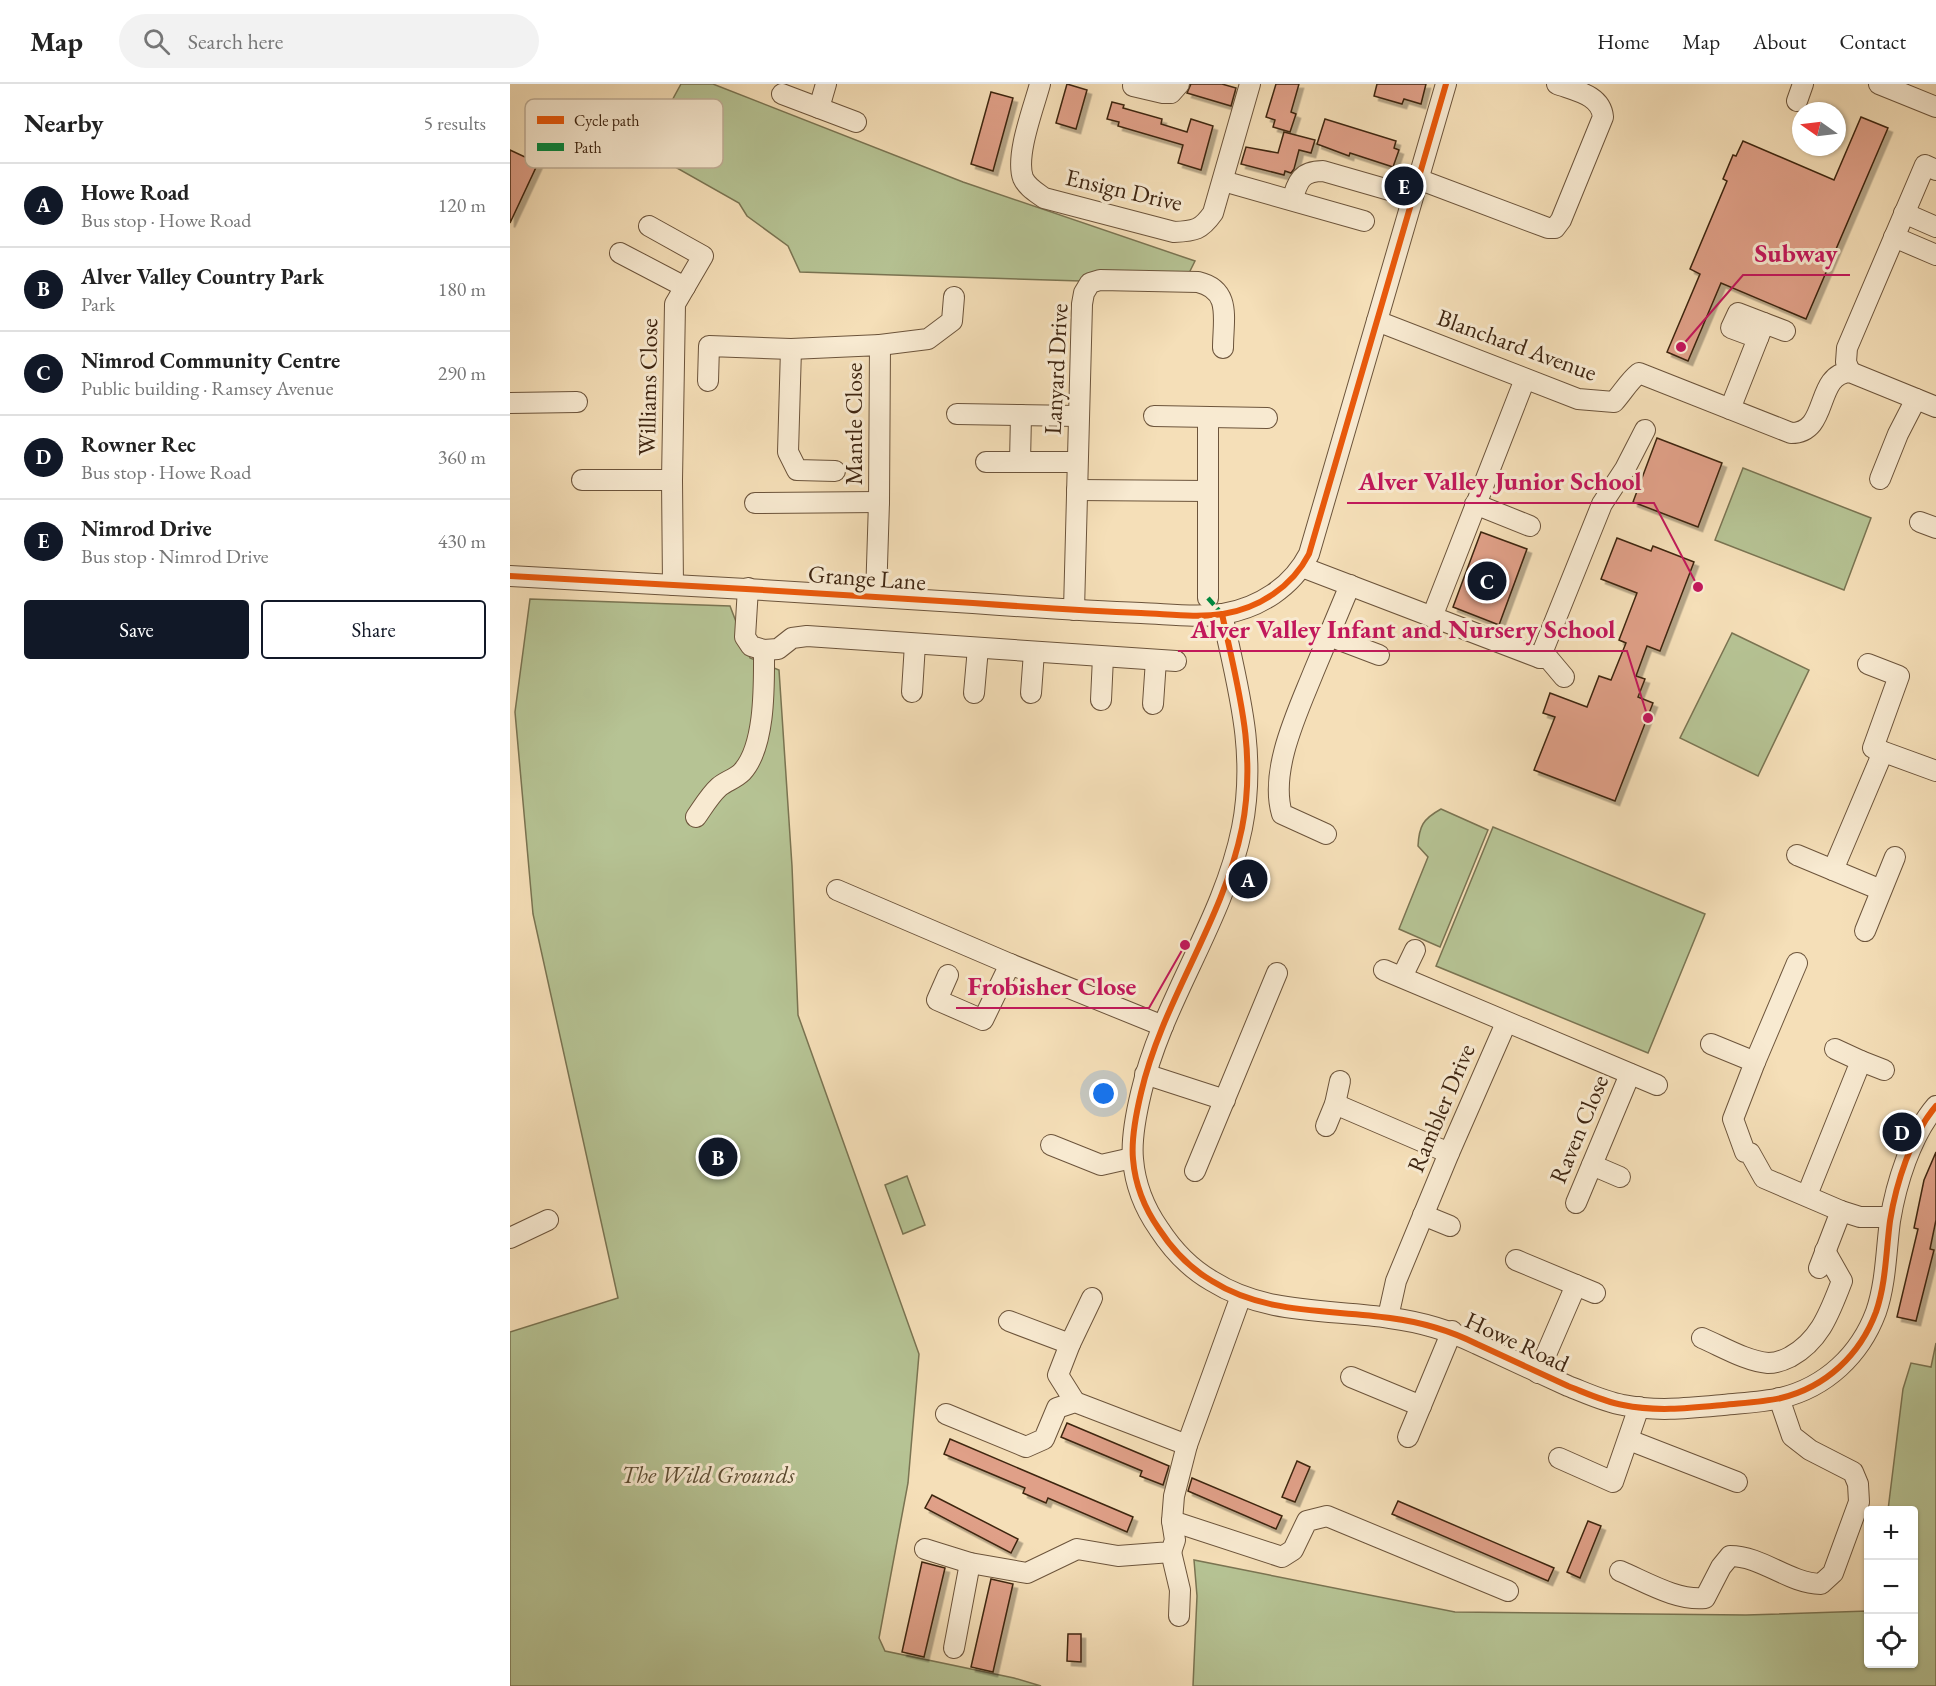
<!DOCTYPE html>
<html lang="en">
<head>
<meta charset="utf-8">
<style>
	:root { --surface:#fff; --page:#f2f2f2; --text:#222; --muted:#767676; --line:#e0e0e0; --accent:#111827 }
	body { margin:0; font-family:"EB Garamond",serif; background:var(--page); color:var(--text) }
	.controls { position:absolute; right:18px; bottom:18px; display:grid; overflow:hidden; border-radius:6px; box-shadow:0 2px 4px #0004 }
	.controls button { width:54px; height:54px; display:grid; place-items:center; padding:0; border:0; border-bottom:2px solid var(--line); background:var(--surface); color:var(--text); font:30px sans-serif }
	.compass { position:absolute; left:1282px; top:18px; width:54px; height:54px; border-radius:50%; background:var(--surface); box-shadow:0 2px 4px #0004; rotate:284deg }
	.you { position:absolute; left:594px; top:1010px; width:21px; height:21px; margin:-15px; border:4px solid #fff; border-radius:50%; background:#1a73e8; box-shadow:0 0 0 9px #1a73e833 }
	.badge { display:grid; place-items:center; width:39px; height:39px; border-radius:50%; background:var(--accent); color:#fff; font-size:20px; font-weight:700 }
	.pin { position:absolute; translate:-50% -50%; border:3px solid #fff; box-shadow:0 2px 6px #0006 }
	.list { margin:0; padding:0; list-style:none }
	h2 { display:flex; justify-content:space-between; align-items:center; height:78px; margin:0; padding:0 24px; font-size:26px }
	h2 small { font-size:20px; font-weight:400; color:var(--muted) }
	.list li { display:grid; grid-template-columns:39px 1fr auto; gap:18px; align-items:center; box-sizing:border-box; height:84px; padding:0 24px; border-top:2px solid var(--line) }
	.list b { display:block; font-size:22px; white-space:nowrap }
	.list p { margin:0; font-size:20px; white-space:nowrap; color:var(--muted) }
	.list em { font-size:20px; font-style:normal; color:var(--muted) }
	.actions { display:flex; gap:12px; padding:18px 24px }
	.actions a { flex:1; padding:14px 0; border:2px solid var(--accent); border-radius:6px; text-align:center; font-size:21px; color:var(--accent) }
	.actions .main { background:var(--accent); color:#fff }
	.icon { flex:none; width:33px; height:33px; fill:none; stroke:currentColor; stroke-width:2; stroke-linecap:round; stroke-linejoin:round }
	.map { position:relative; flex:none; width:1426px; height:1602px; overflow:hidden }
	header { display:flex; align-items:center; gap:36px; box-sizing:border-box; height:84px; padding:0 30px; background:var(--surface); border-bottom:2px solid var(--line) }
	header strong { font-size:28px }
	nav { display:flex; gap:33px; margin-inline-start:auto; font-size:21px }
	.search { width:420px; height:54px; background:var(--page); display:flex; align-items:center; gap:15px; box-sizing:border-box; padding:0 21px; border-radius:33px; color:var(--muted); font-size:22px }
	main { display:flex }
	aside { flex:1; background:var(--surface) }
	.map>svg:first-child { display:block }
	.green { fill:#b6c394; stroke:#7a7452; stroke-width:1.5 }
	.building { fill:#e0a088; stroke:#3e2511; stroke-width:1.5; filter:url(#shadow) }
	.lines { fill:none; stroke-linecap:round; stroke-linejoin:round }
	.minor-casing { stroke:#6c543b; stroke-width:22 }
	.minor { stroke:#f8ead1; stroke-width:20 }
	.quiet { stroke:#00873e; stroke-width:4.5; stroke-dasharray:9 4.5; stroke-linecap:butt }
	.cycleway-casing { stroke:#f8ead1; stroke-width:10 }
	.cycleway { stroke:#e8590c; stroke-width:6 }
	.labels { text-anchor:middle; stroke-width:6; stroke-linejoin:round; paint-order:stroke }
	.street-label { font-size:24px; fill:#3e2511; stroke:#f8ead1 }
	.park-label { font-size:24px; font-style:italic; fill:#5c4c32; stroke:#f8ead1 }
	.key { fill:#f8ead1; stroke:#c0af97; stroke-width:1.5 }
	.key-label { font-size:16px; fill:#3e2511 }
	.leader { fill:none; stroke:#c2185b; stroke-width:2 }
	.callout-dot { fill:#c2185b; stroke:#f8ead1; stroke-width:2 }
	.callout-label { font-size:26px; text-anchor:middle; font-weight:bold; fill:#c2185b; stroke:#f8ead1; stroke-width:6; stroke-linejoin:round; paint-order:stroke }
</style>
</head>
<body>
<header>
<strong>Map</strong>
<div class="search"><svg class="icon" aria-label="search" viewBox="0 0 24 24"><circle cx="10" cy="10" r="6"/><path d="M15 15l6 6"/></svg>Search here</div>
<nav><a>Home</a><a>Map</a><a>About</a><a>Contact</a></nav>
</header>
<main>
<aside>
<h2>Nearby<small>5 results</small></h2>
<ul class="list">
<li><span class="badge">A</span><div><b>Howe Road</b><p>Bus stop · Howe Road</p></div><em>120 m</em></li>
<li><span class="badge">B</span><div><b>Alver Valley Country Park</b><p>Park</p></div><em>180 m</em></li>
<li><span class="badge">C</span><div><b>Nimrod Community Centre</b><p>Public building · Ramsey Avenue</p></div><em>290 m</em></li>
<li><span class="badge">D</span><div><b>Rowner Rec</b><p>Bus stop · Howe Road</p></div><em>360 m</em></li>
<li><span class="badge">E</span><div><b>Nimrod Drive</b><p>Bus stop · Nimrod Drive</p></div><em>430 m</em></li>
</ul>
<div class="actions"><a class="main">Save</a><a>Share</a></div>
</aside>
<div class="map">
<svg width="1426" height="1602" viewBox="0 0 1426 1602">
	<defs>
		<filter id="shadow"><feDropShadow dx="4.5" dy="4.5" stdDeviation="0" flood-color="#0004"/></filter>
	</defs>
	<rect width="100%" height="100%" fill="#f5dfb8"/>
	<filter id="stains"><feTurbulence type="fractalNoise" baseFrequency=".00333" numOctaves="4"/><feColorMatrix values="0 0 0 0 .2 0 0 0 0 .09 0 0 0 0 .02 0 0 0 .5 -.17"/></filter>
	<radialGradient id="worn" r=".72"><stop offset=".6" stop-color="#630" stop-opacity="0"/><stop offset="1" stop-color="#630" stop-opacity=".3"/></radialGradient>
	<!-- green -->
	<g class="green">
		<path d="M171 0H203L453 98 685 177 678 191 571 197 290 188 278 162 237 132 229 119 135 66Z"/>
		<path d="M1233 384 1361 434 1334 506 1205 456Z"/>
		<path d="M20 515 220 522 240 574 269 586 282 782 288 931 409 1270 398 1399 369 1554 375 1567 504 1594 531 1602H0V1248L108 1214 23 830 5 628Z"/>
		<path d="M1222 549 1299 586 1248 692 1170 654Z"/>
		<path d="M931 725 978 746 930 863 889 845 918 773 908 762C909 742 913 735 931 725Z"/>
		<path d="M983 743 1195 830 1138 969 926 882Z"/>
		<path d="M397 1092 415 1141 393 1150 375 1101Z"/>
		<path d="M1426 1259V1602H683L687 1512 684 1476 945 1528 1236 1531 1358 1527V1580H1404V1426H1378L1393 1305 1401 1279 1421 1283Z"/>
	</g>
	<!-- building -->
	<g class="building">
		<path d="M557 0 577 6 566 45 546 39Z"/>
		<path d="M681 0H712L726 4 721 22 677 9Z"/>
		<path d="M766 0H789L781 28 786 30 780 48 763 43 765 36 756 33Z"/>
		<path d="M867 0H916L911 20 894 15 892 20 864 12Z"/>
		<path d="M481 8 503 14 483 87 461 80Z"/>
		<path d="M602 18 614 21 613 24 652 35 651 40 677 48 681 35 703 42 691 86 668 79 673 61 608 42 609 38 597 35Z"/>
		<path d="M1351 33 1378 44 1296 235 1211 199 1178 277 1157 268 1190 190 1180 185 1217 97 1213 95 1223 71 1226 72 1233 57 1324 96Z"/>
		<path d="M815 35 886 57 884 64 889 66 883 83 840 69 839 72 807 60Z"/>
		<path d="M774 48 805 56 801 69 789 66 784 85 781 89 775 87 774 91 731 80 736 63 768 69Z"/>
		<path d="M0 66 28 79 0 139Z"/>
		<path d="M1147 354 1212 379 1188 443 1123 418Z"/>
		<path d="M971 448 1017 465 989 541 943 523Z"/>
		<path d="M1107 454 1141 467 1143 462 1184 478 1150 567 1137 562 1126 592 1135 595 1128 613 1143 619 1105 717 1024 686 1045 633 1033 629 1040 609 1077 623 1089 592 1101 596 1116 559 1109 556 1127 509 1091 495Z"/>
		<path d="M1426 1068V1136L1420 1165 1424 1166 1406 1237 1387 1233 1408 1145 1404 1144 1414 1096Z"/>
		<path d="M557 1339 659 1382 653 1401 630 1392 632 1387 551 1353Z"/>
		<path d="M440 1355 623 1433 617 1448 538 1414 536 1419 513 1409 515 1404 434 1370Z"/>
		<path d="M787 1377 800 1383 785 1418 772 1413Z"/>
		<path d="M682 1394 772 1432 766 1445 678 1407Z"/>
		<path d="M422 1411 508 1455 501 1469 415 1424Z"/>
		<path d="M888 1417 1044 1484 1038 1497 882 1430Z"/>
		<path d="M1078 1437 1091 1442 1070 1494 1057 1488Z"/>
		<path d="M412 1478 435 1484 414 1573 392 1568Z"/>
		<path d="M481 1495 503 1500 483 1588 461 1583Z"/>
		<path d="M558 1550H571V1578L557 1577Z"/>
	</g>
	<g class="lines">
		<defs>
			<g id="minor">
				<path d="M530 0C524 23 505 71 513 94 517 103 526 108 534 114L664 148C685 147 691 146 703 129L740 0"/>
				<path d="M1369 0 1426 23"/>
				<path d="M623 2 653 9H661L669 0"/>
				<path d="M272 10 346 38"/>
				<path d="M1287 17 1293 0"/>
				<path d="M309 24 316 0"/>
				<path d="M908 95 1038 144H1045L1051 136 1093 33C1091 11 1066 7 1047 0"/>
				<path d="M713 97 854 137"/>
				<path d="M782 116C788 97 791 87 813 87L879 106"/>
				<path d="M1394 129 1426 143"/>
				<path d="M139 142 193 172 165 220 162 396 163 501"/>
				<path d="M1384 153 1426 171"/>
				<path d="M110 169 175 203"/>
				<path d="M867 237 1068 315 1104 318C1113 308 1119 297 1129 289L1281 349C1320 349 1304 290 1340 288L1426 323"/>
				<path d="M1248 254 1221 244 1228 229 1254 239"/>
				<path d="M370 261 418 255 442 237 444 213"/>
				<path d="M281 265 278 368 287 386 325 387"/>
				<path d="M1340 288 1336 278 1337 264 1415 81 1426 86"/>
				<path d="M198 297 199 262 281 265 370 261 369 418 366 513"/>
				<path d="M0 319 67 318"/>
				<path d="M1220 325 1254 239 1275 247"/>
				<path d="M447 330 568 332"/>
				<path d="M644 332 757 334"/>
				<path d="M698 333V514"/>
				<path d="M476 378H567"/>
				<path d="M510 378 511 331"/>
				<path d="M1370 395 1388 350 1406 315"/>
				<path d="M72 396H162"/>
				<path d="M567 406 698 407"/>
				<path d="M245 419 369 418"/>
				<path d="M965 420 1020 442"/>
				<path d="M1410 438 1426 444"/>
				<path d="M792 483 1030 574 1092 420 1115 385 1135 346"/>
				<path d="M0 492C154 500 309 509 463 519 519 523 575 527 631 529 658 530 686 534 713 530 749 524 782 503 799 470L936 0"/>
				<path d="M238 504 235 553 241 562 254 566 268 565 282 554 297 552 666 577"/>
				<path d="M564 526 572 220 574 209 580 199 590 196 688 198C722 206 713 235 713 264"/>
				<path d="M712 530C728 605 747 667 732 744 713 838 652 917 631 1009 626 1030 621 1054 623 1075 625 1100 635 1125 649 1145 662 1165 681 1185 702 1197 756 1231 819 1225 880 1234 911 1238 939 1246 967 1260 998 1274 1028 1288 1058 1302 1076 1309 1095 1318 1113 1321 1146 1328 1181 1324 1213 1321 1232 1319 1253 1318 1271 1314 1316 1303 1350 1271 1366 1228 1376 1199 1376 1167 1380 1137 1386 1100 1401 1051 1426 1022"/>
				<path d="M922 533 1015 295"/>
				<path d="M819 552 869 571"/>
				<path d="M1030 574H1038L1054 593"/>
				<path d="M1358 580 1389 592 1363 664 1426 687"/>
				<path d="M402 608 405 560"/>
				<path d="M464 609 468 564"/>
				<path d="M521 609 524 568"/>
				<path d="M591 616 593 573"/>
				<path d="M643 620 646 576"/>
				<path d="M186 733C193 723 200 711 209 703 216 697 225 695 232 688 256 662 254 599 254 566"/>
				<path d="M816 750 772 730C759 686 788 627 804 587 816 558 828 530 840 501"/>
				<path d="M1287 771 1371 806"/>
				<path d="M1323 786 1373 668"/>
				<path d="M327 806 500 880"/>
				<path d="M1355 847 1385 773"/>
				<path d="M874 886 1147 1001"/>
				<path d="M438 891 427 916 473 936 500 880 653 942"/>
				<path d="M892 893 905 866"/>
				<path d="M1201 960 1245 978 1223 1035 1235 1068 1240 1069 1254 1094 1331 1127 1350 1133H1380"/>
				<path d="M1351 977 1374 986"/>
				<path d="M1245 978 1287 879"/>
				<path d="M635 990 715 1016"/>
				<path d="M825 1020 939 1069"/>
				<path d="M816 1042 825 1020 830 997"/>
				<path d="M541 1061 591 1081 622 1074"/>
				<path d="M1082 1081 1110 1093"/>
				<path d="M685 1087 767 889"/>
				<path d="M1297 1111 1351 977 1325 965"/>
				<path d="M1066 1119 1120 990"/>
				<path d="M913 1131 940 1142"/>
				<path d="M0 1154 38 1136"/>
				<path d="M1006 1176 1085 1209"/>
				<path d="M1309 1184 1331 1127"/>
				<path d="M878 1233 886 1197 939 1069 996 939"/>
				<path d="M499 1237 560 1260"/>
				<path d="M1192 1254C1213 1263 1236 1277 1258 1279 1265 1279 1274 1276 1280 1273 1311 1256 1320 1227 1332 1197L1315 1167"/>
				<path d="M1028 1289 1066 1201"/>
				<path d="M841 1293 911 1322"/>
				<path d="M565 1318 548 1291 560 1260 582 1214"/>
				<path d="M436 1330 516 1363 534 1355 547 1324 565 1318 677 1361"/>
				<path d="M898 1353 942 1247"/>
				<path d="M1119 1356 1227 1398"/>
				<path d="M1049 1374 1103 1398 1129 1323"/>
				<path d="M662 1437 772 1473 783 1466 797 1437 817 1432 998 1507"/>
				<path d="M415 1465 460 1479 517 1489 567 1465 608 1472 661 1468 665 1456 662 1437 664 1412 677 1361 731 1212"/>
				<path d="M661 1468 670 1506 669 1532"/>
				<path d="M1110 1487C1136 1498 1167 1517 1195 1514L1211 1483 1220 1472C1252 1472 1278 1499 1311 1500L1323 1489 1349 1418 1348 1400 1343 1388 1300 1366 1282 1352 1269 1314"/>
				<path d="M444 1564 460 1479"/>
			</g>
		</defs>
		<!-- minor casing -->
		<use href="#minor" class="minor-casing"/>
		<!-- minor -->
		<use href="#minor" class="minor"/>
		<!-- quiet -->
		<path class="quiet" d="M698 514 712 530"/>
		<defs>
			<g id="cycleway">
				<path d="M0 492C154 500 309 509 463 519 519 523 575 527 631 529 658 530 686 534 713 530 749 524 782 503 799 470L936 0"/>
				<path d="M712 530C728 605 747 667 732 744 713 838 652 917 631 1009 626 1030 621 1054 623 1075 625 1100 635 1125 649 1145 662 1165 681 1185 702 1197 756 1231 819 1225 880 1234 911 1238 939 1246 967 1260 998 1274 1028 1288 1058 1302 1076 1309 1095 1318 1113 1321 1146 1328 1181 1324 1213 1321 1232 1319 1253 1318 1271 1314 1316 1303 1350 1271 1366 1228 1376 1199 1376 1167 1380 1137 1386 1100 1401 1051 1426 1022"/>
			</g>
		</defs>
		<!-- cycleway casing -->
		<use href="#cycleway" class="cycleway-casing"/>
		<!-- cycleway -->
		<use href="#cycleway" class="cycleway"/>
	</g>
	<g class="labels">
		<!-- street labels -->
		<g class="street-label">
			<text transform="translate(614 106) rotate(13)" y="8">Ensign Drive</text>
			<text transform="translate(1007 261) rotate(20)" y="8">Blanchard Avenue</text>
			<text transform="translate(546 285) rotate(-87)" y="8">Lanyard Drive</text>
			<text transform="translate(138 303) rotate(-89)" y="8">Williams Close</text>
			<text transform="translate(344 340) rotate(-90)" y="8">Mantle Close</text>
			<text transform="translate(357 494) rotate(4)" y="8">Grange Lane</text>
			<text transform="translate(931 1024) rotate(-67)" y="8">Rambler Drive</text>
			<text transform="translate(1069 1045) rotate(-67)" y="8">Raven Close</text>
			<text transform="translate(1007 1258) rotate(25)" y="8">Howe Road</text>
		</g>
		<!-- park labels -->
		<g class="park-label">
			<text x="198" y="1399">The Wild Grounds</text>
		</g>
	</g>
	<!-- legend -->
	<rect x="15" y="15" width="198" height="69" rx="9" class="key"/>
	<rect x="27" y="32" width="27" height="8" fill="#e8590c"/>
	<rect x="27" y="59" width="27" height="8" fill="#00873e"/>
	<g class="key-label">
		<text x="64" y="42">Cycle path</text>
		<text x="64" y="69">Path</text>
	</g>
	<!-- callouts -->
	<path class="leader" d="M1171 263L1233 191H1340M1188 503L1144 419H837M1138 634L1117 567H668M675 861L639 924H446"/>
	<g class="callout-dot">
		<circle cx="1171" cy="263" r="6"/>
		<circle cx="1188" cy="503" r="6"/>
		<circle cx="1138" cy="634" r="6"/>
		<circle cx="675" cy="861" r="6"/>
	</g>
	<g class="callout-label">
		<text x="1286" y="178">Subway</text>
		<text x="990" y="406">Alver Valley Junior School</text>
		<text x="893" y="554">Alver Valley Infant and Nursery School</text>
		<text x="542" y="911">Frobisher Close</text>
	</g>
	<rect width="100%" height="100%" filter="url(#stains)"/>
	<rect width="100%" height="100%" fill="url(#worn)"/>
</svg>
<div class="controls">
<button>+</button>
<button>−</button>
<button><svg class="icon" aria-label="locate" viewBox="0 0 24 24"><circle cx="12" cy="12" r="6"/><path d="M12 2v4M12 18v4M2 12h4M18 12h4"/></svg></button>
</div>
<svg class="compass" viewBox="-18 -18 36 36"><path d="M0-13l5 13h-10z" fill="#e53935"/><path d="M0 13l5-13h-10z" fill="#767676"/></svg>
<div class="you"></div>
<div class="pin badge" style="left:738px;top:795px">A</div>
<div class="pin badge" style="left:208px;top:1073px">B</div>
<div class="pin badge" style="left:977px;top:497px">C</div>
<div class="pin badge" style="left:1392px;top:1048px">D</div>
<div class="pin badge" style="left:894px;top:102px">E</div>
</div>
</main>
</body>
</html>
